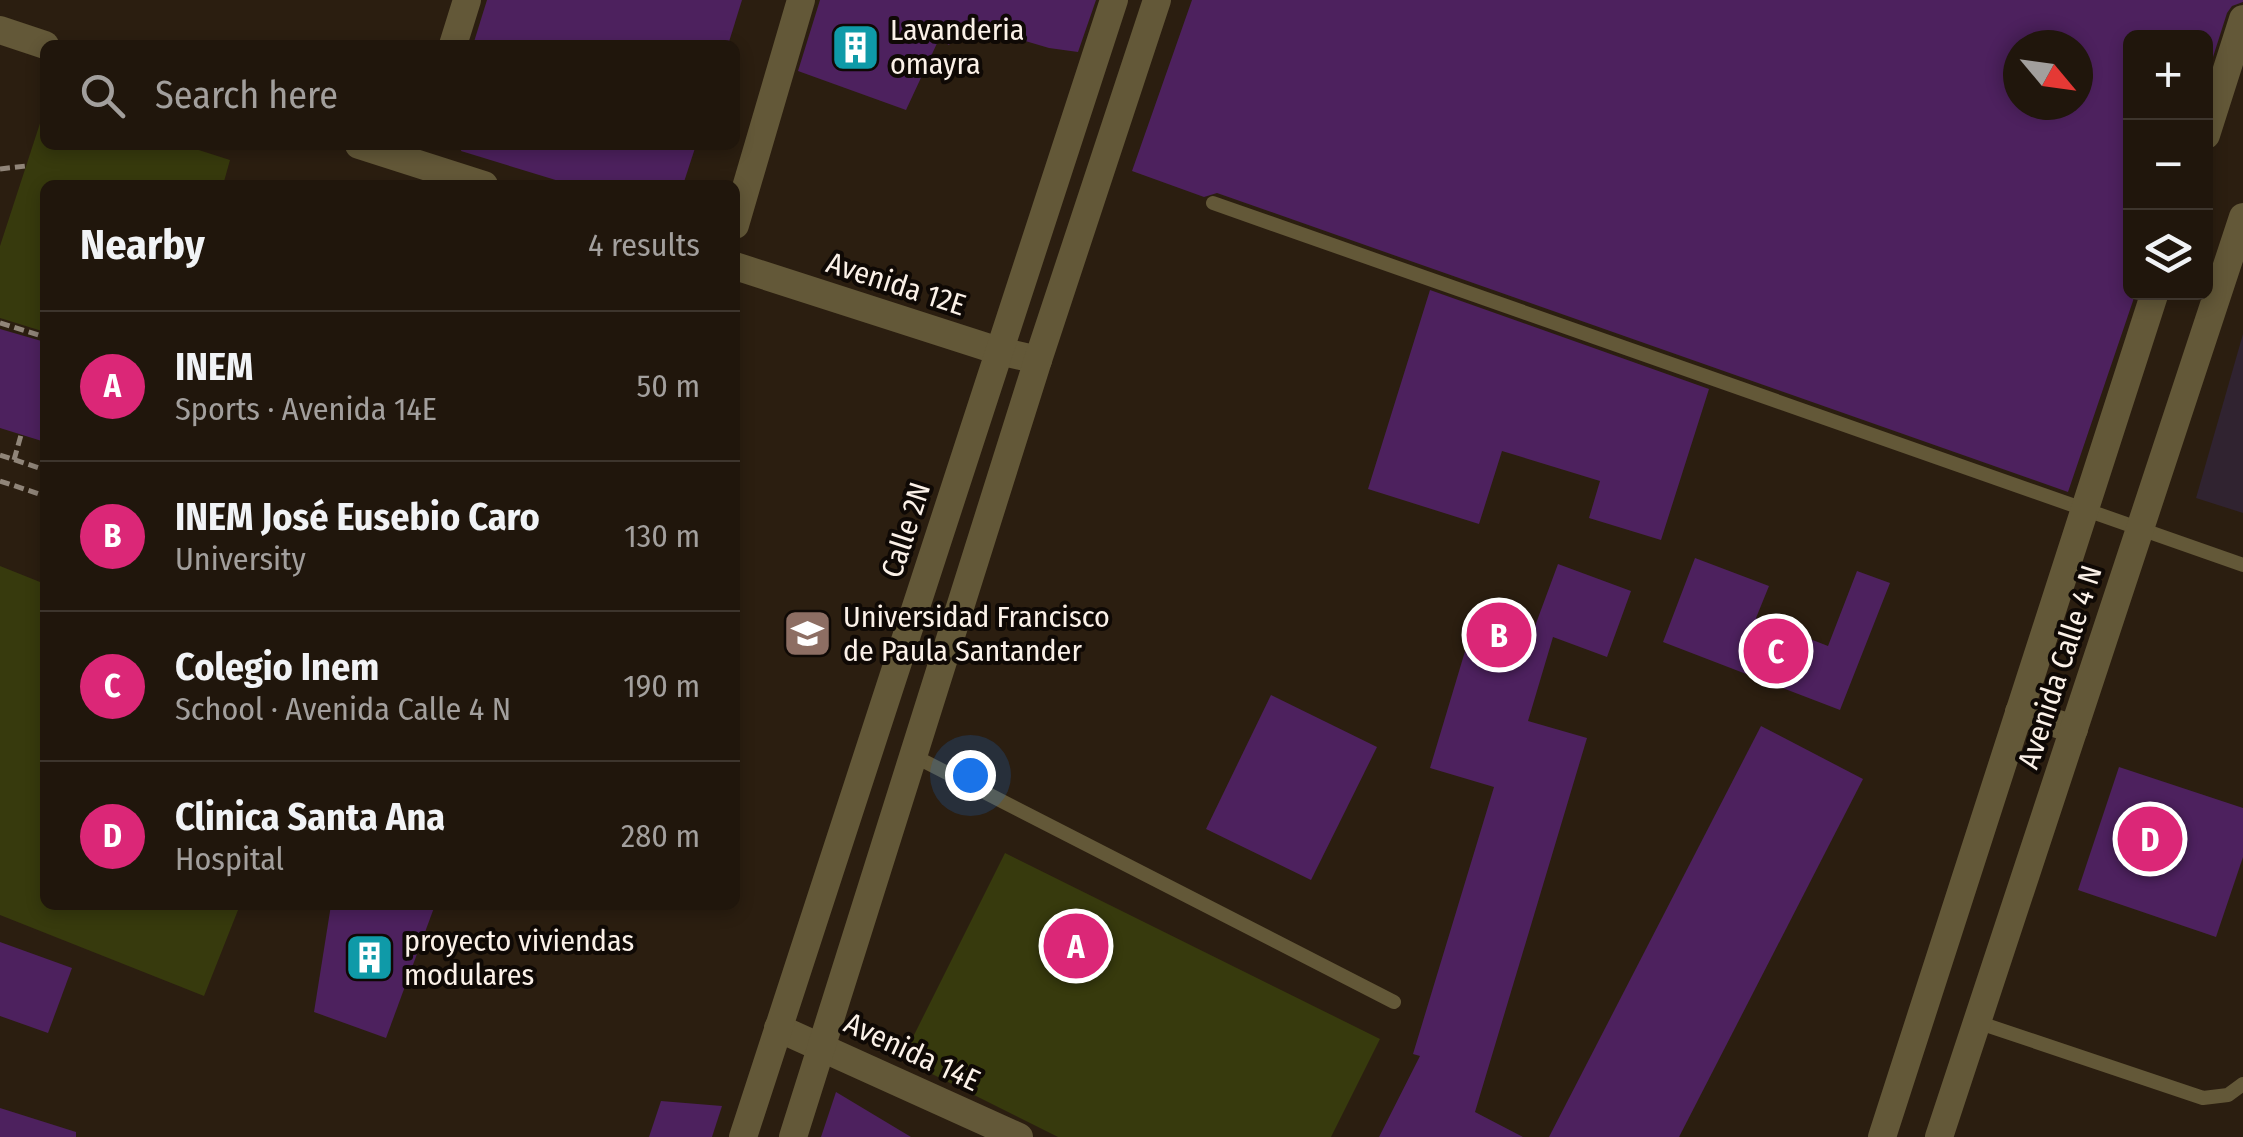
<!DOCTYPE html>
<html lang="en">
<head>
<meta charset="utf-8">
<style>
	:root { --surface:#20160c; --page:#281f15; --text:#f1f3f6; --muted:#a29f9d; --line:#3d352d; --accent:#db2777 }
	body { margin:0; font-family:"Fira Sans Condensed",sans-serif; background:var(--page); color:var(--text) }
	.controls { position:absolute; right:30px; top:30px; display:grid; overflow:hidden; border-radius:15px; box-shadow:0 5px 15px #0003 }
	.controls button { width:90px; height:90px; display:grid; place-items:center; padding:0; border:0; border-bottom:2px solid var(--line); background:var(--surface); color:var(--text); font:50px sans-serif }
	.compass { position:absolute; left:2003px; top:30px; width:90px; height:90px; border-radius:50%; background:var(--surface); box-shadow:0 5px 15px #0003; rotate:119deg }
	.you { position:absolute; left:970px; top:775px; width:35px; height:35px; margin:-25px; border:8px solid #fff; border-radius:50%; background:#1a73e8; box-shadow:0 0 0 15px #1a73e833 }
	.badge { display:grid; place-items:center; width:65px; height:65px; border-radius:50%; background:var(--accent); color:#fff; font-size:32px; font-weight:700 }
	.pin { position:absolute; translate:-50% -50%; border:5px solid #fff; box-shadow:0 2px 10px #0006 }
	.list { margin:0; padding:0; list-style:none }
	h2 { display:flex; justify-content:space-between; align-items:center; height:130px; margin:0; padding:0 40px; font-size:42px }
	h2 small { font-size:32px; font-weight:400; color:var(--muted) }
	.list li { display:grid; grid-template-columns:65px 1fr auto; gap:30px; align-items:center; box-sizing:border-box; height:150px; padding:0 40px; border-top:2px solid var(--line) }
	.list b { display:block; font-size:38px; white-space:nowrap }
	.list p { margin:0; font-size:32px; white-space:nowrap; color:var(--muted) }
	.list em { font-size:32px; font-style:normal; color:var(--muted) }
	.icon { flex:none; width:55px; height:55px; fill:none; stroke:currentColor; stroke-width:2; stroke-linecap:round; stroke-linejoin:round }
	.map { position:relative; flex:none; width:2243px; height:1137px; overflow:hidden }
	.search { position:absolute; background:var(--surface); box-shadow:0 5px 15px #0003; left:40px; top:40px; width:700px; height:110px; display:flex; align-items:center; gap:25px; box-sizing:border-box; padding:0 35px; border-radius:15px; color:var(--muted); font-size:38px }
	.panel { position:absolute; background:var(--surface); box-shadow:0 5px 15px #0003; left:40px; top:180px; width:700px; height:730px; border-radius:15px }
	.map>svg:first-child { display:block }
	.medical { fill:#302330 }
	.green { fill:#373a0d }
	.building { fill:#4d215e; fill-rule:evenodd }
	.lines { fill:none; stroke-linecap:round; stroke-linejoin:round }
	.path { stroke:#908579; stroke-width:5; stroke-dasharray:10 5; stroke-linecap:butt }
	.service { stroke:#635838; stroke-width:14 }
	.minor { stroke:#635838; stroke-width:28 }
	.tertiary { stroke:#635838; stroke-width:28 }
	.labels { text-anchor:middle; stroke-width:8; stroke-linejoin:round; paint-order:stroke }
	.poi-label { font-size:30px; fill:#fbf1e8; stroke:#0f0905; text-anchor:start }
	.street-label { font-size:30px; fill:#fbf1e8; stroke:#0f0905 }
</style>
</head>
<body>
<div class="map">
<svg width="2243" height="1137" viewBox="0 0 2243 1137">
	<rect width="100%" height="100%" fill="#2b1e10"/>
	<!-- medical -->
	<path class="medical" d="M2243 334V513L2196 498Z"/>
	<!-- green -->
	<g class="green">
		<path d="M45 108V145H183L230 160 223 185H45V332L0 318V246Z"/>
		<path d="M0 566 45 584V905H240L204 996 0 915Z"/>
		<path d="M1005 853 1380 1039 1331 1137H1058L902 1059Z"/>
	</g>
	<!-- building -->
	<g class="building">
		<path d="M487 0H742L728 45H473Z"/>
		<path d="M820 0H1096L1078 52 1049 48 962 22 949 45 939 39 906 110 798 71Z"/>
		<path d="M1192 0H2243V2L2232 6 2227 13 2206 79V38H2130V292H2136L2068 492 1217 193 1204 197 1132 171ZM2018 45H2078V105H2018Z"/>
		<path d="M462 145H696L683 185H572L461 151Z"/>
		<path d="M1430 290 1709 389 1661 540 1589 518 1600 481 1502 451 1479 524 1368 489Z"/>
		<path d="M0 329 45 342V442L0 428Z"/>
		<path d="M1695 558 1769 586 1756 618 1828 646 1857 571 1890 583 1840 710 1663 642Z"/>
		<path d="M1558 564 1631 591 1607 657 1553 637 1528 721 1587 738 1475 1112 1523 1137H1379L1420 1056 1413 1054 1494 787 1430 768 1472 628 1528 645Z"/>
		<path d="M1271 695 1377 747 1311 880 1206 829Z"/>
		<path d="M1761 726 1863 779 1679 1137H1549Z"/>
		<path d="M2119 767 2243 808V857L2216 937 2078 890Z"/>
		<path d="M331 905H435L386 1038 314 1012Z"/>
		<path d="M0 942 72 968 48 1033 0 1016Z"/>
		<path d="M836 1092 911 1137H821Z"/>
		<path d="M661 1101 722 1106 712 1137H649Z"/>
		<path d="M0 1108 76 1132V1137H0Z"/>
	</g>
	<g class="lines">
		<!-- path -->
		<g class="path">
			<path d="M0 169 26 166"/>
			<path d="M0 323 45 337"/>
			<path d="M0 455 45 470"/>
			<path d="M14 460 21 435"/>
			<path d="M0 481 45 496"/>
		</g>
		<!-- service -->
		<g class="service">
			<path d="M1213 203 2243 565"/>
			<path d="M912 755 1394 1002"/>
			<path d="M1977 1022 2203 1098 2228 1095 2243 1084"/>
		</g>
		<!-- minor -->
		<g class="minor">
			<path d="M453 45 467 0"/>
			<path d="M735 225 801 0"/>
			<path d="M778 1028 1019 1137"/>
		</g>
		<!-- tertiary -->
		<g class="tertiary">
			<path d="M0 30 45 45"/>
			<path d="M2206 135 2243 19"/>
			<path d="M359 145 484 185"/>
			<path d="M735 266 999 351 1038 360"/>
			<path d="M2019 712 2074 729"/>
			<path d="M743 1137 1114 0"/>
			<path d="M793 1137 1038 360 1157 0"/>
			<path d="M1882 1137 2155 292"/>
			<path d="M1939 1137 2243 217"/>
		</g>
	</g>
	<!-- icons -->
	<defs>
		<symbol id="building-square" viewBox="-11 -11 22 22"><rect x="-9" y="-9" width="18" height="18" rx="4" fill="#0f9aa8" stroke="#0f0905"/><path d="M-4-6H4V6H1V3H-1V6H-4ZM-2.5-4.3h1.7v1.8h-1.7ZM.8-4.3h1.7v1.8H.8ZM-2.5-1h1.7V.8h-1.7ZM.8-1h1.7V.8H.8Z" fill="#fff"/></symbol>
		<symbol id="university-square" viewBox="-11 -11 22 22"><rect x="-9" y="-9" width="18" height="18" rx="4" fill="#8d6e63" stroke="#0f0905"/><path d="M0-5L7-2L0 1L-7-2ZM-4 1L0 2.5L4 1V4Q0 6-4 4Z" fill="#fff"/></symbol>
	</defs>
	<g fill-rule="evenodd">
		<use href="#building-square" x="828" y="20" width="55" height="55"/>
		<use href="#university-square" x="780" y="606" width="55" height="55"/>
		<use href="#building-square" x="342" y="930" width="55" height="55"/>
	</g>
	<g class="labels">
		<!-- poi labels -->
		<g class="poi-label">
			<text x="890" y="40">Lavanderia<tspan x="890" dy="34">omayra</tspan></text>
			<text x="843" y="627">Universidad Francisco<tspan x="843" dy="34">de Paula Santander</tspan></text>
			<text x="404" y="951">proyecto viviendas<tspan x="404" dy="34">modulares</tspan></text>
		</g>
		<!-- street labels -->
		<g class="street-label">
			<text transform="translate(896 284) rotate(18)" y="10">Avenida 12E</text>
			<text transform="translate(906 530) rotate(-72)" y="10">Calle 2N</text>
			<text transform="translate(2060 667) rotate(-72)" y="10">Avenida Calle 4 N</text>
			<text transform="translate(912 1052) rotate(25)" y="10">Avenida 14E</text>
		</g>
	</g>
</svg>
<div class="controls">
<button>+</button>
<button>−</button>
<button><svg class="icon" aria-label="layers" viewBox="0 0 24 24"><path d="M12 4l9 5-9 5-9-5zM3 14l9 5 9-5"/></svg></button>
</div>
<svg class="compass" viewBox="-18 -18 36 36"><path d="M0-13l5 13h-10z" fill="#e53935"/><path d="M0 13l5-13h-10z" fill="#a29f9d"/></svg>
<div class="you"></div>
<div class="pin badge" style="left:1076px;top:946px">A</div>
<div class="pin badge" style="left:1499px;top:635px">B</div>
<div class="pin badge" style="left:1776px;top:651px">C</div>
<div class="pin badge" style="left:2150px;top:839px">D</div>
<div class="search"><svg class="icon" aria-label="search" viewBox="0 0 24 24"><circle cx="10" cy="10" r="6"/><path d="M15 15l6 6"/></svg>Search here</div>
<section class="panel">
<h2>Nearby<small>4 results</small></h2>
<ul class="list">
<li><span class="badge">A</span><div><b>INEM</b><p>Sports · Avenida 14E</p></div><em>50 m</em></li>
<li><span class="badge">B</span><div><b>INEM José Eusebio Caro</b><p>University</p></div><em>130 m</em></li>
<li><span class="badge">C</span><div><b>Colegio Inem</b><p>School · Avenida Calle 4 N</p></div><em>190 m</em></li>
<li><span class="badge">D</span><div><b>Clinica Santa Ana</b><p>Hospital</p></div><em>280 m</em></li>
</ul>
</section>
</div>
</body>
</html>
